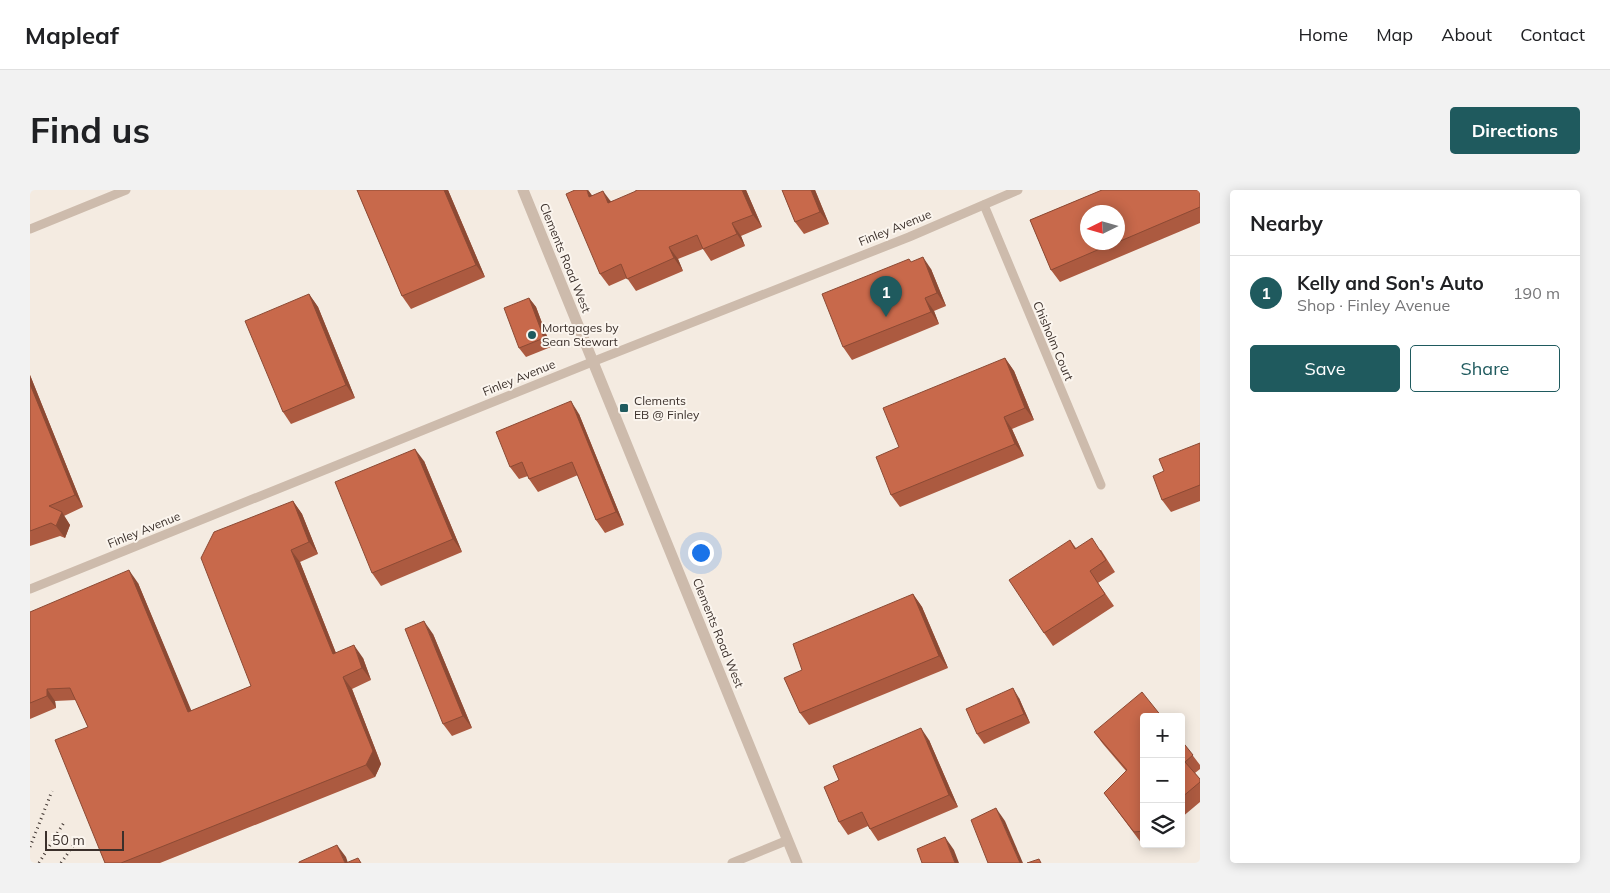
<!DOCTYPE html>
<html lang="en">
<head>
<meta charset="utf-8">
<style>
	:root { --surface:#fff; --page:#f2f2f2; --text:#202124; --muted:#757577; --line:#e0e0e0; --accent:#1f5a5e }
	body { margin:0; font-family:Mulish,sans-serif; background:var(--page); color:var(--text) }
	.controls { position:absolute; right:15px; bottom:15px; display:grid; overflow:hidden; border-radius:5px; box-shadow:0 2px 12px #0003 }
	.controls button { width:45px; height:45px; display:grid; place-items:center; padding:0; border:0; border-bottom:1px solid var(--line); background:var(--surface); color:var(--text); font:25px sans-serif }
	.compass { position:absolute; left:1050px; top:15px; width:45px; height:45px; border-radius:50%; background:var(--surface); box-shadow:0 2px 12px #0003; rotate:265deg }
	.scale { position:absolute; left:15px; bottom:12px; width:79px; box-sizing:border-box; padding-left:5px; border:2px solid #3b302b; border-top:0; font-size:14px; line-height:18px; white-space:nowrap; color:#3b302b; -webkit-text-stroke:4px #fbf5ee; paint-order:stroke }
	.you { position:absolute; left:670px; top:362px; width:18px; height:18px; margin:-12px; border:4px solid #fff; border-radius:50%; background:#1a73e8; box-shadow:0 0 0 8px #1a73e833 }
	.badge { display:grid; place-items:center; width:32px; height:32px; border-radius:50%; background:var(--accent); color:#fff; font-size:16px; font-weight:700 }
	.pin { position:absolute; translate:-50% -41px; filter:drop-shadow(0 1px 2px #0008) }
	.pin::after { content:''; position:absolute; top:26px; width:18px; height:15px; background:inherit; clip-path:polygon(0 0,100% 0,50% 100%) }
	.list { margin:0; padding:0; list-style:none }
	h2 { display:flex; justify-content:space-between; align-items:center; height:65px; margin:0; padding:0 20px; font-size:21px }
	h2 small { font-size:16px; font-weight:400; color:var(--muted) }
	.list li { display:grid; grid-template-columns:32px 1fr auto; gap:15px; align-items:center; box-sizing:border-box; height:75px; padding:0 20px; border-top:1px solid var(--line) }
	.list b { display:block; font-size:19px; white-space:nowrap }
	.list p { margin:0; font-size:16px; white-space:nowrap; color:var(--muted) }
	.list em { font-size:16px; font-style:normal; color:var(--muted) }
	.actions { display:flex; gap:10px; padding:15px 20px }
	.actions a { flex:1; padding:11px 0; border:1px solid var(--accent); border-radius:5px; text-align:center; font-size:18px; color:var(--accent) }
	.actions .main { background:var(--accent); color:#fff }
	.icon { flex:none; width:28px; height:28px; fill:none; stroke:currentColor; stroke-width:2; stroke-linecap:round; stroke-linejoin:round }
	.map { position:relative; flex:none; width:1170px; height:673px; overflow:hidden; border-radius:5px }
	header { display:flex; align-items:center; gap:30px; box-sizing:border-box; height:70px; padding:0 25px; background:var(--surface); border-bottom:1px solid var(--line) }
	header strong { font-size:24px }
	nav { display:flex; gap:28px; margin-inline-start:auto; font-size:18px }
	.intro { display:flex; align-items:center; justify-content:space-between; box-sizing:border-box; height:120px; padding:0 30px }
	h1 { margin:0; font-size:35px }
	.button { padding:12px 22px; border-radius:5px; background:var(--accent); color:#fff; font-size:18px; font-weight:700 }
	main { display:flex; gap:30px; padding:0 30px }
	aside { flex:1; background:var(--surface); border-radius:5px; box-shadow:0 2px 12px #0003 }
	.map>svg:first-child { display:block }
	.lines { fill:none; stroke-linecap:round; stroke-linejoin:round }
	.minor { stroke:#cdbbac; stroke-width:9 }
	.tertiary { stroke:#cdbbac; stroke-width:11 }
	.rail { stroke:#3b302b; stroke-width:3; stroke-dasharray:1 4; stroke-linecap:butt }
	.wall { fill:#ac5a40; fill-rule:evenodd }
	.shaded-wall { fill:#8c4a34 }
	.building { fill:#c8694b; stroke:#8c4a34 }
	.poi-dot { fill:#1f5a5e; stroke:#fbf5ee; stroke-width:2 }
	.labels { text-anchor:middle; stroke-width:4; stroke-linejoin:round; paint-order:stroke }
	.street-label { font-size:12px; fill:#3b302b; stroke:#fbf5ee }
	.poi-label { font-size:12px; fill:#3b302b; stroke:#fbf5ee; text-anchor:start }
</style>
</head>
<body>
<header>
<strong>Mapleaf</strong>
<nav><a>Home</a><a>Map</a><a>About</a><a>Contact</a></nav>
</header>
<div class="intro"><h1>Find us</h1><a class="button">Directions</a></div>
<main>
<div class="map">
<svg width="1170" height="673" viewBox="0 0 1170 673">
	<rect width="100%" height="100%" fill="#f4ebe1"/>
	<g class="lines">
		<!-- minor -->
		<g class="minor">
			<path d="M954 15 1071 295"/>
			<path d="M0 39 96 0"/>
			<path d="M0 399 562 172 879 47 988 0"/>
			<path d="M702 673 758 650"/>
		</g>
		<!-- tertiary -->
		<path class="tertiary" d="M493 0 767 673"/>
		<!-- rail -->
		<g class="rail">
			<path d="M0 657 22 601"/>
			<path d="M9 673 35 631"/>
			<path d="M31 673 45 653"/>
		</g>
	</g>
	<!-- wall -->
	<g class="wall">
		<path d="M327 0H418L455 87 381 119 372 106Z"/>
		<path d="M558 0 562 6 581 11 716 0 732 37 711 46 715 56 681 71 673 59 648 69 653 81 606 101 597 88 579 96 570 84Z"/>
		<path d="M752 0H785L799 34 774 44 765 32Z"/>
		<path d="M1072 0H1170V33L1030 92 1021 80 1000 30ZM1058 22H1088V52H1058Z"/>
		<path d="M881 72 901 79 916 116 904 121 909 134 822 170 813 157Z"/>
		<path d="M279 104 288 117 325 208 261 234 253 222Z"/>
		<path d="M499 108 506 117 521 157 496 167 489 158Z"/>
		<path d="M975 168 984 181 1004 230 982 239 994 266 870 317 861 305 869 257Z"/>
		<path d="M0 185 53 317 34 326 40 335 35 348 30 346 0 356Z"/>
		<path d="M549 224 594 335 575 343 566 330 548 285 508 302 499 289 498 286 489 289 480 277Z"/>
		<path d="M1170 253V311L1141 322 1132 310 1134 281Z"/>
		<path d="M394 271 432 362 351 396 342 383Z"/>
		<path d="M263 311 272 324 288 364 270 372 306 463 333 468 341 490 322 499 351 574 345 587 130 673H75L58 537 46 510 25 511 26 518 0 529V422L108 393 161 521 221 496Z"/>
		<path d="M1040 350 1046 358 1071 360 1085 382 1068 393 1084 416 1023 456 1014 443Z"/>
		<path d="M883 404 892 417 918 478 779 535 770 523 772 480Z"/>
		<path d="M403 444 442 538 422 546 413 534Z"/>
		<path d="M989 508 1000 533 954 554 947 544Z"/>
		<path d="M1114 527V654H1112L1074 603 1096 581 1073 554 1064 542Z"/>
		<path d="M899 550 928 617 848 651 838 636 818 645 809 632Z"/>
		<path d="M1151 550 1170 575V579L1165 583 1170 589V612L1151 628Z"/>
	</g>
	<!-- shaded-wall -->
	<g class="shaded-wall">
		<path d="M414 0H418L455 87 446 75Z"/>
		<path d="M557 0H558L564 8 559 7Z"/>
		<path d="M712 0H716L732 37 723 25Z"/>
		<path d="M781 0H785L799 34 790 22Z"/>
		<path d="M573 1 582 13H578Z"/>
		<path d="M702 33 711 46 715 56 707 44Z"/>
		<path d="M639 57 648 69 653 81 644 68Z"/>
		<path d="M893 67 901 79 916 116 907 103Z"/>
		<path d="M279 104 288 117 325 208 316 195Z"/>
		<path d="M499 108 506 117 521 157 514 148Z"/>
		<path d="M895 108 904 121 909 134 901 122Z"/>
		<path d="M975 168 984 181 1004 230 995 218Z"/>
		<path d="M0 185 53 317 45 305 0 194Z"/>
		<path d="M541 211 549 224 594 335 586 322Z"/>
		<path d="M974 227 982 239 994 266 985 254Z"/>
		<path d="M385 259 394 271 432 362 423 349Z"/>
		<path d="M263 311 272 324 288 364 279 352Z"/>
		<path d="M32 322 40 335 35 348 26 336Z"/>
		<path d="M261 360 270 372 311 476 303 464Z"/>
		<path d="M99 380 108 393 167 534 158 522Z"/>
		<path d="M883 404 892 417 918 478 909 466Z"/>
		<path d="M394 431 403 444 442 538 433 526Z"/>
		<path d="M324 455 333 468 341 490 332 478Z"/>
		<path d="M313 487 322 499 351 574 345 587 336 575Z"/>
		<path d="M983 498 989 508 1000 533 994 524Z"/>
		<path d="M17 499 25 511 26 518 17 506Z"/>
		<path d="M891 538 899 550 928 617 919 605Z"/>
		<path d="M966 618 975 631 993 673H990Z"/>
		<path d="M915 647 924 660 929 673H925Z"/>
		<path d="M307 655 316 667 318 673H315Z"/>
	</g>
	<!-- building -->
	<g class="building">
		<path d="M327 0H414L446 75 372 106Z"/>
		<path d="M545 0H557L559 7 573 1 578 13 606 1V0H712L723 25 702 33 707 44 673 59 667 45 639 57 644 68 597 89 591 74 570 84 536 4Z"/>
		<path d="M752 0H781L790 22 765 32Z"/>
		<path d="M1072 0H1170V17L1088 52V22H1058V52H1086L1021 80 1000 30Z"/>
		<path d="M893 67 907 103 895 108 901 122 813 157 792 104 879 69 881 72Z"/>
		<path d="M279 104 316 195 253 222 215 131Z"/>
		<path d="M499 108 514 148 489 158 474 118Z"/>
		<path d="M975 168 995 218 974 227 985 254 861 305 846 267 869 257 853 218Z"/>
		<path d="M0 194 45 305 19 316 32 322 26 336 21 333 0 341Z"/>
		<path d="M541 211 586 322 566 330 542 272 499 289 492 272 480 277 466 242Z"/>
		<path d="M1170 253V295L1132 310 1123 286 1134 281 1129 269Z"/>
		<path d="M385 259 423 349 342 383 305 292Z"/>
		<path d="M263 311 279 352 261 360 303 464 324 455 332 478 313 487 343 561 336 575 91 673H75L25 550 58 537 40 498 17 499V506L0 513V422L99 380 158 522 221 496 171 368 184 342Z"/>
		<path d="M1062 348 1076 370 1060 381 1075 404 1014 443 979 390 1040 350 1045 359Z"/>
		<path d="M883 404 909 466 770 523 754 488 772 480 763 454Z"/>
		<path d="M394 431 433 526 413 534 375 439Z"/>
		<path d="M983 498 994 524 947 544 936 519Z"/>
		<path d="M1112 502 1132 527H1114V641L1104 642 1074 603 1097 580 1064 542Z"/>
		<path d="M891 538 919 605 840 639 832 622 809 632 794 597 809 590 803 576Z"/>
		<path d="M1151 550 1163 565 1155 572 1170 589V592L1151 608Z"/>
		<path d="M966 618 990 673H958L941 630Z"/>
		<path d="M915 647 925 673H892L887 659Z"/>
		<path d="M307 655 315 673H269V672Z"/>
		<path d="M328 668 331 673H316Z"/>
		<path d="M1009 669 1011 673H997Z"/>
	</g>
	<!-- markers -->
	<g class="poi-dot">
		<circle cx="502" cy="145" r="5"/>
		<rect x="589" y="213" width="10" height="10" rx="2.5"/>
	</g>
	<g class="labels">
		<!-- street labels -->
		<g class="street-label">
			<text transform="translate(865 38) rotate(-22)" y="4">Finley Avenue</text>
			<text transform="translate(535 68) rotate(68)" y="4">Clements Road West</text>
			<text transform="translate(1023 151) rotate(67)" y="4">Chisholm Court</text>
			<text transform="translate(489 188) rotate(-22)" y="4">Finley Avenue</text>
			<text transform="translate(114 340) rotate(-22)" y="4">Finley Avenue</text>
			<text transform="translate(688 443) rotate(68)" y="4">Clements Road West</text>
		</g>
		<!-- poi labels -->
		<g class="poi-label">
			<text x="512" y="142">Mortgages by<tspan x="512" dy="14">Sean Stewart</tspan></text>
			<text x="604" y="215">Clements<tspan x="604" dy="14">EB @ Finley</tspan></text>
		</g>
	</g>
</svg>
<div class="controls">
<button>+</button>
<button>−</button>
<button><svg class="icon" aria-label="layers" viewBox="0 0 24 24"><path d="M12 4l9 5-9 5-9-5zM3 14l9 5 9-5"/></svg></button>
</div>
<svg class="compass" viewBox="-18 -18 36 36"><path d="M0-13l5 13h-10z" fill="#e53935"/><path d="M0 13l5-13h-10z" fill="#757577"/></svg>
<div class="scale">50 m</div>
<div class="you"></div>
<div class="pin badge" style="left:856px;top:127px">1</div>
</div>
<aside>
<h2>Nearby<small></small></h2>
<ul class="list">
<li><span class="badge">1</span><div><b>Kelly and Son's Auto</b><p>Shop · Finley Avenue</p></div><em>190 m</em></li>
</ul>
<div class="actions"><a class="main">Save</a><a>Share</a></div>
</aside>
</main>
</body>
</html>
